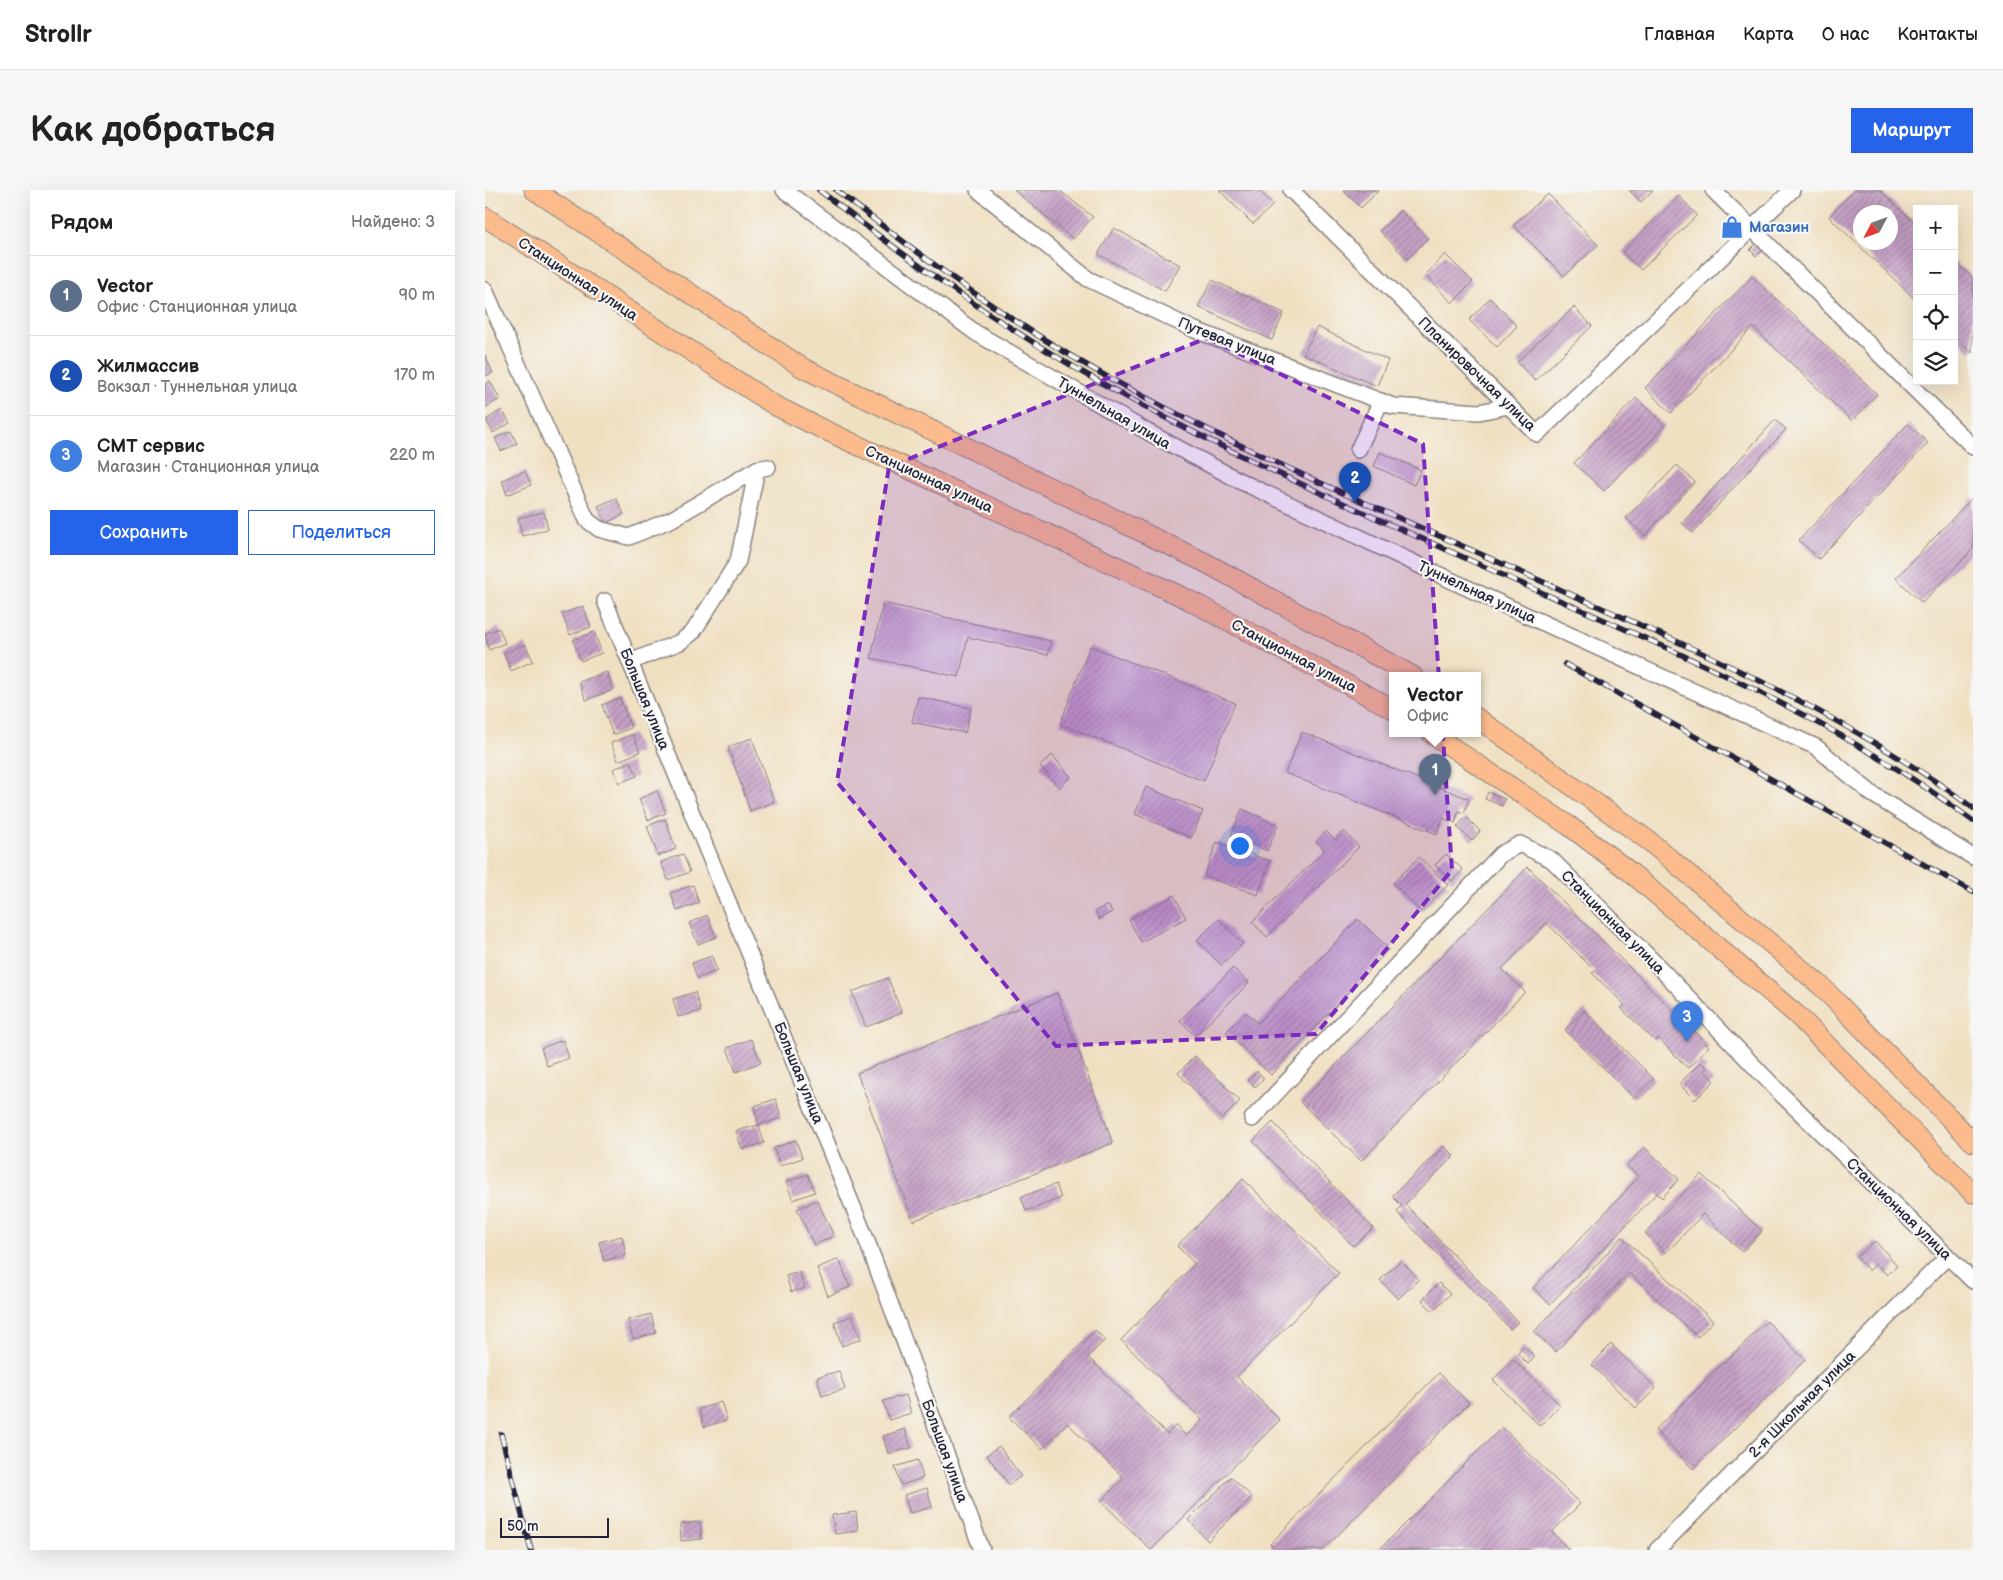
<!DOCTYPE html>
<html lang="ru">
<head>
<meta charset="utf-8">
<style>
	:root { --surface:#fff; --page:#f6f6f6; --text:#222; --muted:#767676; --line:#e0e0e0; --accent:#2563eb }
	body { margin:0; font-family:"Balsamiq Sans",sans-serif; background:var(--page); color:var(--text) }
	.controls { position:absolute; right:15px; top:15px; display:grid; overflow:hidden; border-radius:0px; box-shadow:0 5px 20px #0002 }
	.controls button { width:45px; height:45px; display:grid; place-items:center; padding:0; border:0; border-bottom:1px solid var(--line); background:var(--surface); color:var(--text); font:25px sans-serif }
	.compass { position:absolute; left:1368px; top:15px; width:45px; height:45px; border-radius:50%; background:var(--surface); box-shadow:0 5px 20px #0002; rotate:229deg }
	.scale { position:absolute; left:15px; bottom:12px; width:109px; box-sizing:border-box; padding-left:5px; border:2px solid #22223b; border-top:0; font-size:14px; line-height:18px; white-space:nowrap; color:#22223b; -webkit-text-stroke:4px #f6f6f2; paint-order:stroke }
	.you { position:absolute; left:754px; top:655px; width:18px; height:18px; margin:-12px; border:4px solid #fff; border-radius:50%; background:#1a73e8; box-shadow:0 0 0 8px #1a73e833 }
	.badge { display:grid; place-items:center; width:32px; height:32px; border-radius:50%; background:var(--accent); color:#fff; font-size:16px; font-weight:700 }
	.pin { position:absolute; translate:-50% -41px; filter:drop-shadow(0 1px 2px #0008) }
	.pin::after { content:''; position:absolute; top:26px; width:18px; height:15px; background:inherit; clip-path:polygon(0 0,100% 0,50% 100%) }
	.popup { position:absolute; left:904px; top:482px; width:92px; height:65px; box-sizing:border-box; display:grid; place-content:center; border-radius:0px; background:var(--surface); filter:drop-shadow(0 1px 4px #0005); font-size:16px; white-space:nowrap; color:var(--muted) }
	.popup b { font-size:19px; color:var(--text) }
	.popup::after { content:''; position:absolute; left:50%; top:100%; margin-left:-10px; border:10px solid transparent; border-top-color:var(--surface) }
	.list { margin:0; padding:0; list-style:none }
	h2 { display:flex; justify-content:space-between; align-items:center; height:65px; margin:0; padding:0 20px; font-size:21px }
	h2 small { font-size:16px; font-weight:400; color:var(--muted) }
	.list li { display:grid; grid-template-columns:32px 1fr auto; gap:15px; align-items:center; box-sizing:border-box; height:80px; padding:0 20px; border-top:1px solid var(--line) }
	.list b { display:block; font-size:19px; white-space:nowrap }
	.list p { margin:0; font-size:16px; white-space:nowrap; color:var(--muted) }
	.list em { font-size:16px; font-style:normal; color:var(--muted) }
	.actions { display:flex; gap:10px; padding:15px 20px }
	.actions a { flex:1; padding:11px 0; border:1px solid var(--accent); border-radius:0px; text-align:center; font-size:18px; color:var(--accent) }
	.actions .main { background:var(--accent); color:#fff }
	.icon { flex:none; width:28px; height:28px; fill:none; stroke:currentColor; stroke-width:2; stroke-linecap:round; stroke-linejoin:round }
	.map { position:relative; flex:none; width:1488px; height:1360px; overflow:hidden; border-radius:0px }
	header { display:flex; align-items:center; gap:30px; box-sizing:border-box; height:70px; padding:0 25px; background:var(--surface); border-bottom:1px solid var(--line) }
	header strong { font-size:24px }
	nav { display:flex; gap:28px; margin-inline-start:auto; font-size:18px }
	.intro { display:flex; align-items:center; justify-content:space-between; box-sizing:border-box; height:120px; padding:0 30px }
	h1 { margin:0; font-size:35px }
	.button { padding:12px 22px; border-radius:0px; background:var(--accent); color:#fff; font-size:18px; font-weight:700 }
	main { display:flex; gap:30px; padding:0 30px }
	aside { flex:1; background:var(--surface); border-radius:0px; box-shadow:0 5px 20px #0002 }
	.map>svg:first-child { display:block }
	.building { fill:url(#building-hatch); fill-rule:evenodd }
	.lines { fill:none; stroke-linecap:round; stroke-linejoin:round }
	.minor-casing { stroke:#89817e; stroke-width:18 }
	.major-casing { stroke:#89817e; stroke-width:21 }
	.minor { stroke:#fff; stroke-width:15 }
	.major { stroke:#fbbb8c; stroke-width:19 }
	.rail-casing { stroke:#22223b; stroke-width:5.5 }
	.rail { stroke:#f6f6f2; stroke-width:4; stroke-dasharray:11; stroke-linecap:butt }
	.marked { fill:#7b2cbf; fill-opacity:0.2; stroke:#7b2cbf; stroke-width:4; stroke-dasharray:10 6; stroke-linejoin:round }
	.labels { text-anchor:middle; stroke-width:4.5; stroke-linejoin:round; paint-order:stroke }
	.shop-label { font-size:15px; font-weight:bold; fill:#366cbe; stroke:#f6f6f2; text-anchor:start }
	.street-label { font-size:15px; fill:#22223b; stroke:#f6f6f2 }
</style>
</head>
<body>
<header>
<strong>Strollr</strong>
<nav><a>Главная</a><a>Карта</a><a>О нас</a><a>Контакты</a></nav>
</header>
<div class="intro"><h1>Как добраться</h1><a class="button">Маршрут</a></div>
<main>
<aside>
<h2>Рядом<small>Найдено: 3</small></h2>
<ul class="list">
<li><span class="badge" style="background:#5c6f8a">1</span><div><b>Vector</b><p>Офис · Станционная улица</p></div><em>90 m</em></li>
<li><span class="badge" style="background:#1a4fb4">2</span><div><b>Жилмассив</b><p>Вокзал · Туннельная улица</p></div><em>170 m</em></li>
<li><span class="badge" style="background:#3f7fe0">3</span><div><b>СМТ сервис</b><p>Магазин · Станционная улица</p></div><em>220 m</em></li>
</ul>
<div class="actions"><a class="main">Сохранить</a><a>Поделиться</a></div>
</aside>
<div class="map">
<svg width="1488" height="1360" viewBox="0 0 1488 1360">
	<defs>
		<pattern id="building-hatch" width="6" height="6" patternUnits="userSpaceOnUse" patternTransform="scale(1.25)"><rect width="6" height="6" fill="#c6a0c6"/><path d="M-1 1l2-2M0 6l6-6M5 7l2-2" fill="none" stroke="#a082a2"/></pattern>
	</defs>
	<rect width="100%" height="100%" fill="#f6f6f2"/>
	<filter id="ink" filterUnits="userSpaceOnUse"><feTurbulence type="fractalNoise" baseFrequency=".02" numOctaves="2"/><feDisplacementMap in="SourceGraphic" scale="10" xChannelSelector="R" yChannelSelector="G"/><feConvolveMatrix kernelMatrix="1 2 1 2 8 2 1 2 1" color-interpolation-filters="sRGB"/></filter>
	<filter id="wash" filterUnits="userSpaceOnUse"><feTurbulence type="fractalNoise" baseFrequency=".0096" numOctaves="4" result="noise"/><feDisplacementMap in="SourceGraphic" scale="20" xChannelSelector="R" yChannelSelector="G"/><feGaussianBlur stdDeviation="1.12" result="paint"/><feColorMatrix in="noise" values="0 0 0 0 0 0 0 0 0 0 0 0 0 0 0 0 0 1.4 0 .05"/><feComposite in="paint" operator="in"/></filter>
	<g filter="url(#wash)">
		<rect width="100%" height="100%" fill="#f0e0c2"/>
		<g id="blocks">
			<!-- building -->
			<g class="building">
				<path d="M529 0H574L608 27 588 49Z"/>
				<path d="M734 0H774L788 15 768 34Z"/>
				<path d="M858 0H894L876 18Z"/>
				<path d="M1144 0H1168L1156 12Z"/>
				<path d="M1369 0H1395L1432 35V111L1344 27ZM1376 22H1406V52H1376Z"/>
				<path d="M1063 4 1113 55 1079 86 1028 35Z"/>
				<path d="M1194 6 1212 25 1156 80 1137 62Z"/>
				<path d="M915 20 943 48 922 69 895 41Z"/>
				<path d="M1247 30 1254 37 1246 45 1239 38Z"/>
				<path d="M629 38 695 75 680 101 613 64Z"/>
				<path d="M1273 52 1280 59 1271 66 1265 60Z"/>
				<path d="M960 64 988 92 967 113 940 85Z"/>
				<path d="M1469 71 1488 88 1487 163 1469 146Z"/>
				<path d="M1267 86 1392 204 1367 231 1268 137 1186 223 1160 198Z"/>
				<path d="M727 90 799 123 787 150 713 117Z"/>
				<path d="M1005 108 1032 136 1012 157 984 130Z"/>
				<path d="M1089 117 1107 136 1050 191 1032 172Z"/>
				<path d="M832 137 903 170 892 196 818 164Z"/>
				<path d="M0 165 8 183 0 186Z"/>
				<path d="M5 191 15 209 0 218V194Z"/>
				<path d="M1151 208 1180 236 1119 301 1089 273Z"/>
				<path d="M17 220 25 233 8 243 1 230Z"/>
				<path d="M1290 230 1301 239 1208 343 1197 333Z"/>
				<path d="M1423 234 1443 253 1334 369 1314 350Z"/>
				<path d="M26 241 32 254 16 261 10 248Z"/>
				<path d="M895 262 936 280 929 295 889 276Z"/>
				<path d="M1192 275 1210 292 1160 346 1141 328Z"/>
				<path d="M40 281 46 295 22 305 17 290Z"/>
				<path d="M1488 307V359L1437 413 1411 388Z"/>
				<path d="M131 308 139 324 121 333 113 316Z"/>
				<path d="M59 322 63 339 37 346 33 328Z"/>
				<path d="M398 413 566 451 563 465 483 447 474 487 386 468Z"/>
				<path d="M98 416 106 437 85 445 77 424Z"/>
				<path d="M14 438 20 453 4 460 0 444Z"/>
				<path d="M109 442 117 463 96 471 88 450Z"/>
				<path d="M40 454 48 471 26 481 19 463Z"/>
				<path d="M605 456 750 513 719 591 575 534Z"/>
				<path d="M122 482 128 500 101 510 94 492Z"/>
				<path d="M433 507 486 518 480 543 427 532Z"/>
				<path d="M135 508 146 538 128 545 117 515Z"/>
				<path d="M817 542 984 609 979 623 974 621 970 633 958 628 952 644 800 583Z"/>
				<path d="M148 544 155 562 133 571 126 553Z"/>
				<path d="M267 548 289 612 265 621 243 557Z"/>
				<path d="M567 565 586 587 574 598 555 576Z"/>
				<path d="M146 572 152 586 134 593 128 579Z"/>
				<path d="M661 597 718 621 706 648 650 624Z"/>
				<path d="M172 601 181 623 163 630 154 609Z"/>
				<path d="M1003 602 1020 609 1017 616 1000 609Z"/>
				<path d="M757 619 793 635 782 661 746 645Z"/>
				<path d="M981 627 995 641 987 651 972 637Z"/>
				<path d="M180 629 191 659 173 666 162 636Z"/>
				<path d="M841 641 850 650 859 641 874 657 782 747 767 732 840 660 831 651Z"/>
				<path d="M732 652 785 671 773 705 719 686Z"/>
				<path d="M198 664 205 682 183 690 176 672Z"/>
				<path d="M961 664 978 680 967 691 950 675Z"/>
				<path d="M934 667 963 695 936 722 908 693Z"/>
				<path d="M1043 677 1224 856 1203 878 1173 848 1170 851 1136 818 1140 815 1107 783 1110 781 1062 733 1017 779 1040 802 876 971 815 912Z"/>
				<path d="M208 695 214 713 192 721 186 703Z"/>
				<path d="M689 705 701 728 656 752 644 730Z"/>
				<path d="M623 715 627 722 614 729 610 721Z"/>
				<path d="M222 725 231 747 213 754 204 733Z"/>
				<path d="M734 729 758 754 736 775 712 750Z"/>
				<path d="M873 729 904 759 786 885 741 842 761 822 773 833Z"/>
				<path d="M227 766 232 781 212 788 207 773Z"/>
				<path d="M748 778 764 793 710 846 695 830Z"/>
				<path d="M403 788 417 823 381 837 367 802Z"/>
				<path d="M210 802 216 821 193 827 188 809Z"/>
				<path d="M572 803 628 953 428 1031 372 883Z"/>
				<path d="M1099 820 1169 889 1149 908 1080 840Z"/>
				<path d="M266 849 276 872 251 882 242 858Z"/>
				<path d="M78 850 84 868 62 876 56 858Z"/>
				<path d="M710 866 755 911 737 929 693 883Z"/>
				<path d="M1216 872 1222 878 1219 881 1229 891 1210 910 1194 894Z"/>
				<path d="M772 881 779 888 770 897 763 890Z"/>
				<path d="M291 909 296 928 274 935 269 916Z"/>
				<path d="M788 932 888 1038 868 1056 768 951Z"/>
				<path d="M274 935 279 953 257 959 251 941Z"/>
				<path d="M311 950 317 968 295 976 289 958Z"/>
				<path d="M959 956 969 966 920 1014 1033 1132 1025 1139 912 1022 917 1016 907 1006Z"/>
				<path d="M1159 957 1194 989 1177 1008 1172 1003 1065 1114 1048 1098 1154 987 1142 976Z"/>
				<path d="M323 984 330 1002 308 1010 301 992Z"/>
				<path d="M1216 984 1277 1041 1257 1062 1218 1024 1181 1063 1160 1043Z"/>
				<path d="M758 989 854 1083 752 1187 795 1230 666 1360 616 1311 639 1288 582 1233 557 1259 524 1227 610 1140 620 1150 603 1167 682 1244 691 1235 701 1246 717 1230 636 1150 710 1074 692 1056Z"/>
				<path d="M571 994 576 1008 541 1021 536 1007Z"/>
				<path d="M332 1010 349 1046 329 1055 312 1019Z"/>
				<path d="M137 1046 141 1065 119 1071 114 1052Z"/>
				<path d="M1137 1047 1228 1131 1213 1147 1144 1083 1071 1162 1049 1142Z"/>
				<path d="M1390 1051 1412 1075 1402 1085 1391 1074 1384 1081 1372 1067Z"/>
				<path d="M354 1069 365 1097 343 1106 332 1078Z"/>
				<path d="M916 1070 934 1089 913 1109 895 1090Z"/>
				<path d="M314 1082 320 1098 306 1102 301 1086Z"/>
				<path d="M954 1093 965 1104 947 1121 937 1110Z"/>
				<path d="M166 1124 171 1143 148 1149 143 1130Z"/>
				<path d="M367 1126 376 1149 357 1156 349 1132Z"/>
				<path d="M1282 1131 1320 1170 1208 1279 1170 1240Z"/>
				<path d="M1126 1154 1171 1198 1151 1218 1107 1175Z"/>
				<path d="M1039 1156 1050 1167 1043 1174 1032 1163Z"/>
				<path d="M1028 1169 1075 1215 1055 1236 1008 1190Z"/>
				<path d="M354 1181 360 1199 337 1206 332 1187Z"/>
				<path d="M954 1183 984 1213 838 1360H791L785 1354Z"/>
				<path d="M421 1205 426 1223 404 1230 398 1211Z"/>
				<path d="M236 1212 242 1230 219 1237 214 1219Z"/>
				<path d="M1017 1237 1095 1314 1067 1342 1084 1360H894Z"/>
				<path d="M420 1239 426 1258 403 1264 398 1246Z"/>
				<path d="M514 1256 536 1286 524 1295 502 1265Z"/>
				<path d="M433 1270 438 1288 416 1295 410 1277Z"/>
				<path d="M746 1287 767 1307 723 1351 703 1330Z"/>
				<path d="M442 1298 447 1317 425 1323 419 1305Z"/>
				<path d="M371 1322 373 1341 350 1344 347 1325Z"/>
				<path d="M215 1332 217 1349 196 1351 195 1334Z"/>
			</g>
		</g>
	</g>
	<g filter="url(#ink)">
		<use href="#blocks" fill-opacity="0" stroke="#89817e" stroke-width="1"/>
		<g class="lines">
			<defs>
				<g id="minor">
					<path d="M299 0 491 143 661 241 757 292 1008 410 1331 557 1387 604 1488 667"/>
					<path d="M493 0 603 89 710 140 908 216 994 222 1023 216"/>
					<path d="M806 0 1052 244 1307 0"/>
					<path d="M1228 0 1488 257"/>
					<path d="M0 100 102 330 114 339 144 347 187 329 272 279 283 277"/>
					<path d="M873 260 896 211"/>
					<path d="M120 411 380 1046 497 1360"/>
					<path d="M145 472 195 452 208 442 253 371 272 279"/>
					<path d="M767 929 1016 664 1035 654 1067 670 1169 772 1294 902 1488 1091"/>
					<path d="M1172 1360 1462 1067"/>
				</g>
				<g id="major">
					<path d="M49 0 318 178 721 373 928 486"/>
					<path d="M0 27 289 215 329 235 702 409 908 519"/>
					<path d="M992 528 1164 651 1335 795 1488 952"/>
					<path d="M947 544 1083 635 1144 681 1313 826 1488 1003"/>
				</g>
			</defs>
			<!-- minor casing -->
			<use href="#minor" class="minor-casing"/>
			<!-- major casing -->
			<use href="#major" class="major-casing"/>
			<!-- minor -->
			<use href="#minor" class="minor"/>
			<!-- major -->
			<use href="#major" class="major"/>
			<defs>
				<g id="rail">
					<path d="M334 0C423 70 514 135 613 191 741 264 879 322 1013 383 1176 456 1344 523 1488 631"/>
					<path d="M351 0C437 67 524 132 619 185 743 254 873 310 1002 367 1168 442 1341 509 1488 618"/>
					<path d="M1080 474 1488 702"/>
					<path d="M16 1244 46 1360"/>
				</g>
			</defs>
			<!-- rail casing -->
			<use href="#rail" class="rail-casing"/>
			<!-- rail -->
			<use href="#rail" class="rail"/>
		</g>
	</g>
	<!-- marked area -->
	<path class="marked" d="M722 148 938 254 967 680 831 844 571 856 352 592 404 277Z"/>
	<!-- icons -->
	<defs>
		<symbol id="shop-bare" viewBox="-9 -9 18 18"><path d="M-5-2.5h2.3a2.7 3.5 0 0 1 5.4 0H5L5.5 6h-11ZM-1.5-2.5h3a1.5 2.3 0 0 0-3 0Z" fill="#3f7fe0" stroke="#f6f6f2" stroke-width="2.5" paint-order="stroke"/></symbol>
	</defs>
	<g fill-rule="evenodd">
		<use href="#shop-bare" x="1231" y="21" width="32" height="32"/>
	</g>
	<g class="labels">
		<!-- shop labels -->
		<g class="shop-label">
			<text x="1264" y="42">Магазин</text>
		</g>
		<!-- street labels -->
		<g class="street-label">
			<text transform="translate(93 89) rotate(33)" y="5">Станционная улица</text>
			<text transform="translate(742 151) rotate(22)" y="5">Путевая улица</text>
			<text transform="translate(992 184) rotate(44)" y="5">Планировочная улица</text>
			<text transform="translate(629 223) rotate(30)" y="5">Туннельная улица</text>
			<text transform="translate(444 289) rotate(25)" y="5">Станционная улица</text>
			<text transform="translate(992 402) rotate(25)" y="5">Туннельная улица</text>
			<text transform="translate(809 466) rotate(28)" y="5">Станционная улица</text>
			<text transform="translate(160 509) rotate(68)" y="5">Большая улица</text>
			<text transform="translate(1128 732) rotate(45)" y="5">Станционная улица</text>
			<text transform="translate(314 883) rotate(68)" y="5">Большая улица</text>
			<text transform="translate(1414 1019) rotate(44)" y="5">Станционная улица</text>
			<text transform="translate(1317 1214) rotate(-45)" y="5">2-я Школьная улица</text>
			<text transform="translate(460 1261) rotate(70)" y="5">Большая улица</text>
		</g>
	</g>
</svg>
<div class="controls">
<button>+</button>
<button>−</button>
<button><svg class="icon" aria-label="locate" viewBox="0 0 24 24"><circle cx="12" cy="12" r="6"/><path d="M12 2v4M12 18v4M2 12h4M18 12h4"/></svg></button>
<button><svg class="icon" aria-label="layers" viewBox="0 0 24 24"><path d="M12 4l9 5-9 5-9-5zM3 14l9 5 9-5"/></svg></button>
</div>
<svg class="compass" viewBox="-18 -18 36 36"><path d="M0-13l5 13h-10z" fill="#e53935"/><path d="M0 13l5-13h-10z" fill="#767676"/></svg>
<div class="scale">50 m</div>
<div class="you"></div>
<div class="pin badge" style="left:950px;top:605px;background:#5c6f8a">1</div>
<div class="popup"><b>Vector</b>Офис</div>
<div class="pin badge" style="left:870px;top:313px;background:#1a4fb4">2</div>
<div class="pin badge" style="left:1202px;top:852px;background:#3f7fe0">3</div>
</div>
</main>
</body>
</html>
